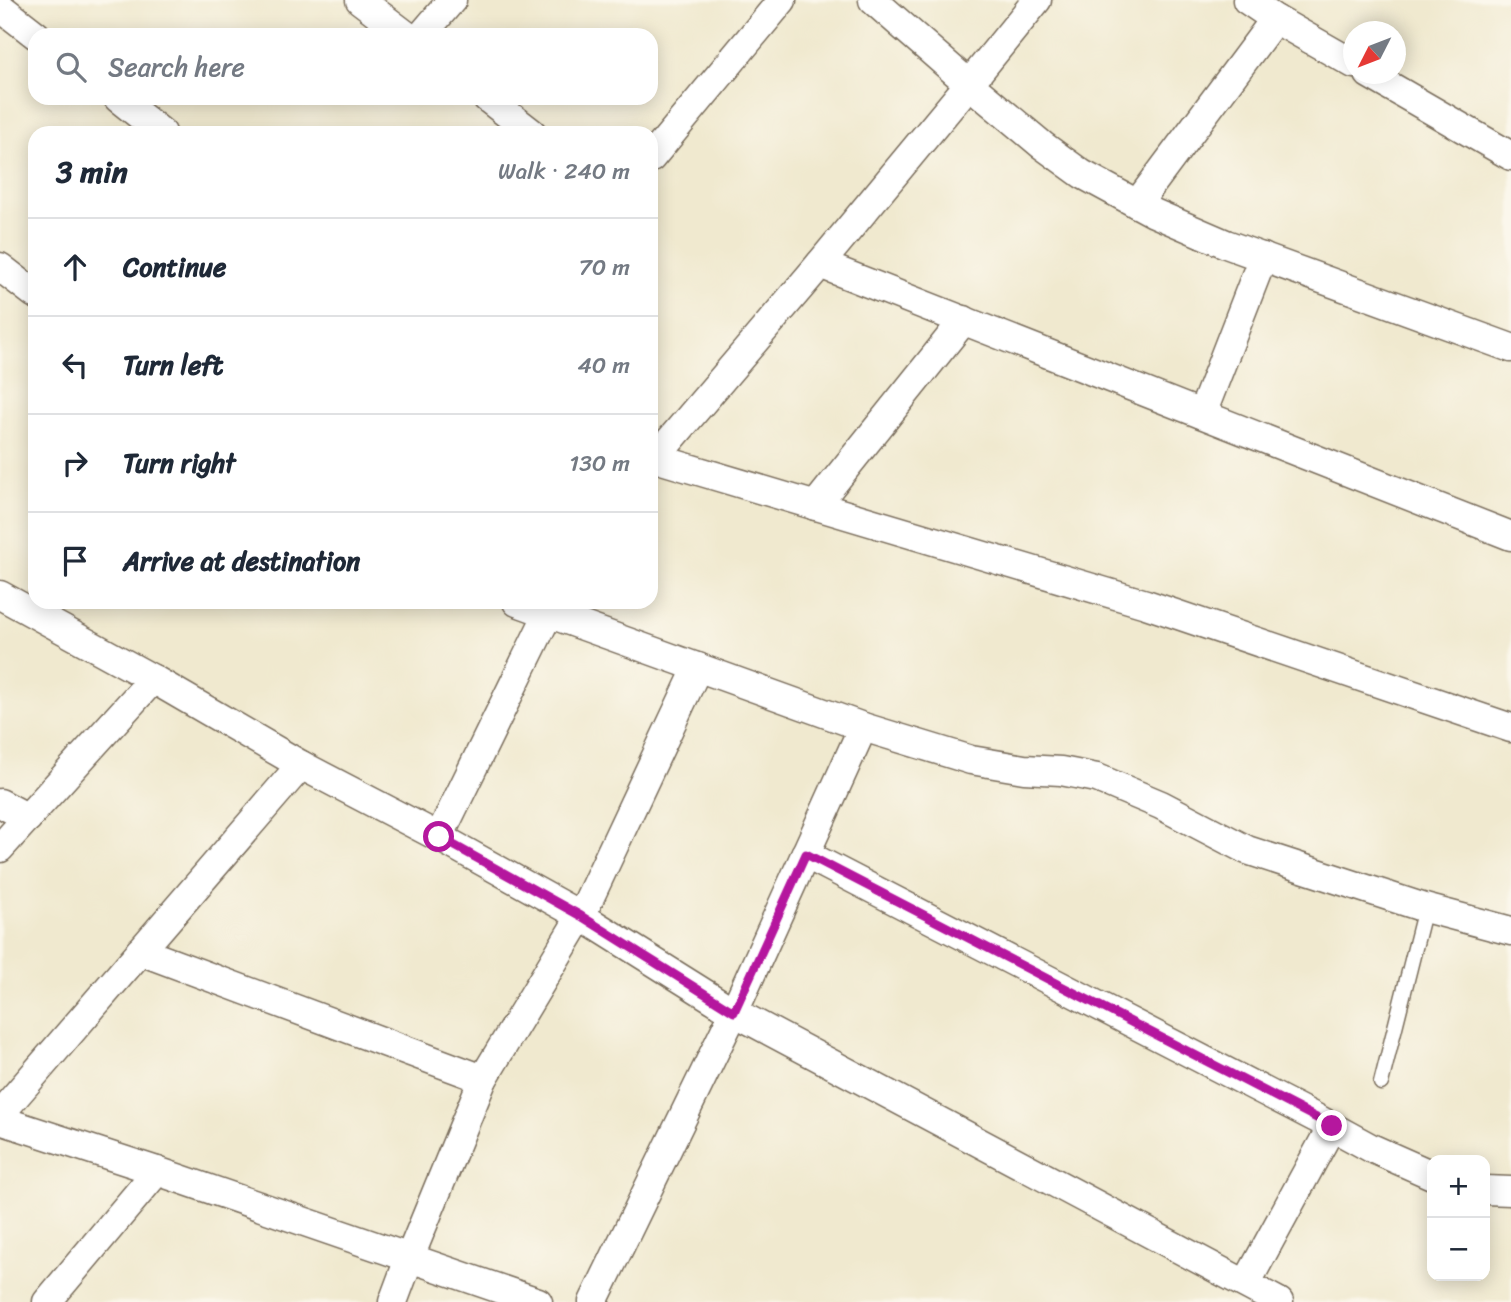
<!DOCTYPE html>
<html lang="en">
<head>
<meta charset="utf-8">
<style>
	:root { --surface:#fff; --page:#f2f2f3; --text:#1f2937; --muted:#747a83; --line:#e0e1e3 }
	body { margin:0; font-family:Sriracha,sans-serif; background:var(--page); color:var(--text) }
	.controls { position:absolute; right:21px; bottom:21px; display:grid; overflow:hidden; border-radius:14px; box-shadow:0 4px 18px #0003 }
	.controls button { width:63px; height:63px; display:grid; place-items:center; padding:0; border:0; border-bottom:2px solid var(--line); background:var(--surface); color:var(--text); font:35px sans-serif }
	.compass { position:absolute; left:1343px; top:21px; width:63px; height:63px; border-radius:50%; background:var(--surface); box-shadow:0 4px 18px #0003; rotate:228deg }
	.stop { position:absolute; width:21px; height:21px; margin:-16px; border:5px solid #b5179e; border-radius:50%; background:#fff }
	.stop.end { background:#b5179e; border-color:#fff; box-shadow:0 2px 7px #0008 }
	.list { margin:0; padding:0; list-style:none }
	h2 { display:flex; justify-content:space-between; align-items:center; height:91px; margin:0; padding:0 28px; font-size:30px }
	h2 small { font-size:23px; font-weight:400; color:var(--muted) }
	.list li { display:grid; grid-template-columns:46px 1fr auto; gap:21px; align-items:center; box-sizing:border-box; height:98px; padding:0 28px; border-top:2px solid var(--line) }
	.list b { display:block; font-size:26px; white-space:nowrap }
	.list em { font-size:23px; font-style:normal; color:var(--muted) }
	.icon { flex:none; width:38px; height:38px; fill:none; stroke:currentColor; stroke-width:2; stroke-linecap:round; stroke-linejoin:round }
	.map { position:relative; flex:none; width:1511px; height:1302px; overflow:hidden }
	.search { position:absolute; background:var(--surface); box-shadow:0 4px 18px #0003; left:28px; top:28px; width:630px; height:77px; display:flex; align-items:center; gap:18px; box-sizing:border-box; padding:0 24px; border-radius:21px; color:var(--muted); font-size:26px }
	.panel { position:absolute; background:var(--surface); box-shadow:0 4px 18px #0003; left:28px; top:126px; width:630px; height:483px; border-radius:21px }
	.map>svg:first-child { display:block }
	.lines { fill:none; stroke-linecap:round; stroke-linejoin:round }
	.service-casing { stroke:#7a6d5c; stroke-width:17 }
	.minor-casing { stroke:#7a6d5c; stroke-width:31 }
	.service { stroke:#fff; stroke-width:14 }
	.minor { stroke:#fff; stroke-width:28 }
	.route { stroke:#b5179e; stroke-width:9 }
</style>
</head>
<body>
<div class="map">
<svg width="1511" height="1302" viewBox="0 0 1511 1302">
	<rect width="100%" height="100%" fill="#fbf7ec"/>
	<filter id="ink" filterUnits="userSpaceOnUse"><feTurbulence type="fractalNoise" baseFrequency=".0143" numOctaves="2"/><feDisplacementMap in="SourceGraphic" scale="14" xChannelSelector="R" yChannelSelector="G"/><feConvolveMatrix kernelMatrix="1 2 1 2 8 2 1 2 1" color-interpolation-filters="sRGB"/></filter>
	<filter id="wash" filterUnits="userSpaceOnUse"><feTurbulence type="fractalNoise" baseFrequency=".00686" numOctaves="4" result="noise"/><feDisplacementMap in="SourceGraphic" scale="28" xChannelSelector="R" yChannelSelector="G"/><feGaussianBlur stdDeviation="1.57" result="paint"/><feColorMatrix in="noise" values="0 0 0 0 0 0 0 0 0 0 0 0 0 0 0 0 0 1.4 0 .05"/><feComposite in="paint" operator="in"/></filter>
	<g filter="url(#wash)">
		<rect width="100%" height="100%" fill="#f0e9cf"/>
	</g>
	<g filter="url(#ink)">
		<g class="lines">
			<defs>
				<path id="service" d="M1381 1083 1425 908"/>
				<g id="minor">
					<path d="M360 0 406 35"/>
					<path d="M873 0 969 84 820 264 655 458 1146 604 1511 728"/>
					<path d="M1037 0 969 84 1042 145 1082 174 1154 213 1226 244 1511 348"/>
					<path d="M1247 0 1275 19 1354 64"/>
					<path d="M0 7 36 35"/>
					<path d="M422 35 452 0"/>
					<path d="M1369 74 1511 156"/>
					<path d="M118 98 162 133"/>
					<path d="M487 98 532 133"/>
					<path d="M651 158 782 0"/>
					<path d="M1137 204 1275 19"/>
					<path d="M820 264 1511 536"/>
					<path d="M0 267 35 294"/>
					<path d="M1202 414 1263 257"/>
					<path d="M815 506 964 320"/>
					<path d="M0 595 153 679 301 765 439 837 581 916 734 1012 1279 1302"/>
					<path d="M517 602 863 727 971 760 1024 769 1061 771 1097 778 1161 805 1247 850 1425 908 1511 931"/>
					<path d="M0 803 28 818"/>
					<path d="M439 837 548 614 551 602"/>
					<path d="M0 848 153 679"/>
					<path d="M805 854 1316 1118 1371 1148 1432 1175"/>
					<path d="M140 951 483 1079"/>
					<path d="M0 1114 301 765"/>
					<path d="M0 1120 157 1171 538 1302"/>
					<path d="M1485 1190 1511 1191"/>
					<path d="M1246 1284 1332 1126"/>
					<path d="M47 1302 157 1171"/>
					<path d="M393 1302 409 1259 483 1079 581 916 698 667"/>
					<path d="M593 1302 734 1012 863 727"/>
				</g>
			</defs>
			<!-- service casing -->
			<use href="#service" class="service-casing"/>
			<!-- minor casing -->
			<use href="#minor" class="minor-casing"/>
			<!-- service -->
			<use href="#service" class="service"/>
			<!-- minor -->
			<use href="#minor" class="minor"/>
		</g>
	</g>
	<g class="lines" filter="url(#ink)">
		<!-- route -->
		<path class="route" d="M439 837 581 916 734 1012 806 854 1332 1126"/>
	</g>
</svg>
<div class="controls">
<button>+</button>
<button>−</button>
</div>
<svg class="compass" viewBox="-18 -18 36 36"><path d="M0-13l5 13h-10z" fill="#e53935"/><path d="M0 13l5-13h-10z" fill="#747a83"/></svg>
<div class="stop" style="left:439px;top:837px"></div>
<div class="stop end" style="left:1332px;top:1126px"></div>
<div class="search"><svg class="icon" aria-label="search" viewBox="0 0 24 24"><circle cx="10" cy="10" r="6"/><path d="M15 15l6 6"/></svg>Search here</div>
<section class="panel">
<h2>3 min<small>Walk · 240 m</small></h2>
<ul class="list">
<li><svg class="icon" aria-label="ahead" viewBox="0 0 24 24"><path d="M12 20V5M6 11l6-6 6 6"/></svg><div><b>Continue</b></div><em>70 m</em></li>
<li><svg class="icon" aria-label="left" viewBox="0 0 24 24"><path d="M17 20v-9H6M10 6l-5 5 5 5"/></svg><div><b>Turn left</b></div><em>40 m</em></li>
<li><svg class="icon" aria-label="right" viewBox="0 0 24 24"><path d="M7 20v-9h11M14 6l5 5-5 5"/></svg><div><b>Turn right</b></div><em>130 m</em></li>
<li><svg class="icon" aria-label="arrive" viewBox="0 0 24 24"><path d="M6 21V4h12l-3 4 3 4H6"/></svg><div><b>Arrive at destination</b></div></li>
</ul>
</section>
</div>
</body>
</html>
